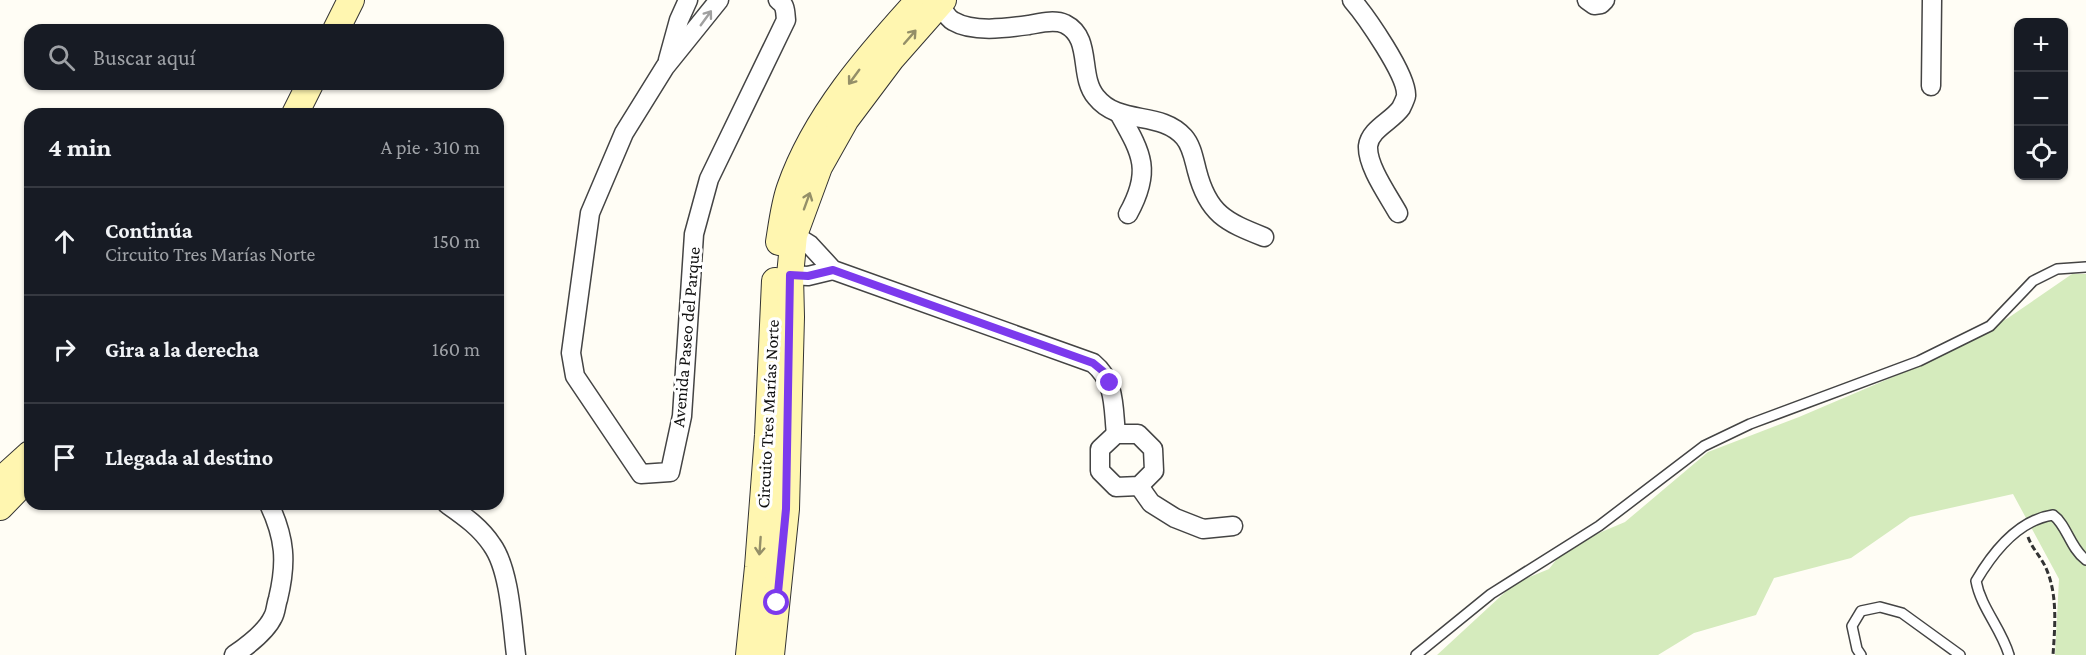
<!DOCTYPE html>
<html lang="es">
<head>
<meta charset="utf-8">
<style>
	:root { --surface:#171b24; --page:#242831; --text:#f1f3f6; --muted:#9ea1a6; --line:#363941 }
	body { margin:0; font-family:"Crimson Pro",serif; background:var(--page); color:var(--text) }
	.controls { position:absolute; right:18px; top:18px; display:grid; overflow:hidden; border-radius:12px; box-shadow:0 2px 4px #0004 }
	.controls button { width:54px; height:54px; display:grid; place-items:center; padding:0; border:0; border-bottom:2px solid var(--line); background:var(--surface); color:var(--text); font:30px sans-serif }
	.stop { position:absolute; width:18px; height:18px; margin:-14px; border:4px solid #7c3aed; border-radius:50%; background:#fff }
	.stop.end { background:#7c3aed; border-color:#fff; box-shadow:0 2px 6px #0008 }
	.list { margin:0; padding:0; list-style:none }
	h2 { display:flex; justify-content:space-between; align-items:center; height:78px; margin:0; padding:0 24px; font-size:26px }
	h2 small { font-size:20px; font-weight:400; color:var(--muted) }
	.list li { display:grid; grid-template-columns:39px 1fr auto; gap:18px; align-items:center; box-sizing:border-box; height:108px; padding:0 24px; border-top:2px solid var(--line) }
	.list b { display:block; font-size:22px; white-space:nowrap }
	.list p { margin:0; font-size:20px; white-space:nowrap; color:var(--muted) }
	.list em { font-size:20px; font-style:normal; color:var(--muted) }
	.icon { flex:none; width:33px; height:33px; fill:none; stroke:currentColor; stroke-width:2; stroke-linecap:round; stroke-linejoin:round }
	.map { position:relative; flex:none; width:2086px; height:655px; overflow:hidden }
	.search { position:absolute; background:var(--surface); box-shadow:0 2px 4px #0004; left:24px; top:24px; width:480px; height:66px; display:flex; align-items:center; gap:15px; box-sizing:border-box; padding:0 21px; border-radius:18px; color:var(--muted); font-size:22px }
	.panel { position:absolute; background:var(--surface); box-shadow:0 2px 4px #0004; left:24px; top:108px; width:480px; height:402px; border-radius:18px }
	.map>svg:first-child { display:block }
	.green { fill:#d5ebbd }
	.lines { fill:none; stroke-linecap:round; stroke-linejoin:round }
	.lane-casing { stroke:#444; stroke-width:12 }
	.street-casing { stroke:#444; stroke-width:21 }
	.secondary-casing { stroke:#333; stroke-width:28 }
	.path { stroke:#333; stroke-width:3; stroke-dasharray:6 3; stroke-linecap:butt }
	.lane { stroke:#fff; stroke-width:9 }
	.street { stroke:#fff; stroke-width:18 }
	.secondary { stroke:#fff6b0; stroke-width:26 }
	.oneway { stroke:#a0a0a0 }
	.oneway2 { stroke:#948f68 }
	.route { stroke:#7c3aed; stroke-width:8 }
	.labels { text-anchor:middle; stroke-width:6; stroke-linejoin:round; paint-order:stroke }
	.street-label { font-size:18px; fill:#111; stroke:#fff }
</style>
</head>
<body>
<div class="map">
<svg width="2086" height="655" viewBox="0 0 2086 655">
	<rect width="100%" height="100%" fill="#fffdf5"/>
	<!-- green -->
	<path class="green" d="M2072 274H2086V655H2055L2059 579 2013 494 1910 517 1851 558 1774 578 1756 615 1694 633 1658 655H1437L1515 583 1549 569 1566 547 1625 522 1708 452 1799 417 1921 365 2008 318Z"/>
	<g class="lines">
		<defs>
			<g id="lane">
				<path d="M1416 655 1491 594 1599 526 1704 446 1750 424 1919 361 1990 326 2033 281 2057 269 2086 267"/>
				<path d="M1861 655 1857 649 1852 626 1861 611 1880 607 1902 613 1960 655"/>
				<path d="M2009 655C2001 628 1981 608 1976 581 1993 552 2018 520 2053 515 2067 525 2070 548 2086 560"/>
			</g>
			<g id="street">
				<path d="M719 0 665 67 624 133 590 213 571 353 575 376 641 474 670 472 682 416 694 234 709 179 786 20C785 11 786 5 778 0"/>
				<path d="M1352 0C1365 15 1408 76 1406 96 1406 98 1402 106 1401 108 1392 121 1370 129 1368 146 1367 166 1388 195 1398 213"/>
				<path d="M1587 0 1594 5 1601 4 1605 0"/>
				<path d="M939 3C943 9 947 18 953 21 973 33 1007 28 1029 25 1040 23 1054 19 1065 24 1093 38 1078 76 1096 97 1119 126 1160 110 1184 137 1192 146 1194 160 1197 171 1208 214 1226 222 1264 237"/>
				<path d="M668 60 679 20 688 0"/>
				<path d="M1931 86 1932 0"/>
				<path d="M1120 115C1142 154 1152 171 1128 214"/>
				<path d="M794 235 810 245 833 270 1093 363C1116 382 1113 407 1116 434"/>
				<path d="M790 275 808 276 833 270"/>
				<path d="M1116 434H1138L1153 449 1154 471 1139 486 1116 487 1100 471V449Z"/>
				<path d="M1139 486 1151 503 1175 518 1203 529 1233 526"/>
				<path d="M447 504C464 516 480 527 492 545 510 570 512 624 516 655"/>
				<path d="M234 655C247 646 266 632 273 617 276 612 276 604 278 599 287 562 285 538 269 504"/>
			</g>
			<g id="secondary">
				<path d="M336 30 351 0"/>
				<path d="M295 114 310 84"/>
				<path d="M779 242C782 224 784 205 790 188 815 116 869 55 919 0"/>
				<path d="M0 481 30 454"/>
				<path d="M0 507 30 476"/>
				<path d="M749 655 758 567 768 435 775 281"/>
				<path d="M771 655 786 509 791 317 790 275 794 235 819 167 846 119 891 59 943 0"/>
			</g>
		</defs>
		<!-- lane casing -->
		<use href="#lane" class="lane-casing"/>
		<!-- street casing -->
		<use href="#street" class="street-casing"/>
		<!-- secondary casing -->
		<use href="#secondary" class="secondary-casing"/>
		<!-- path -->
		<path class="path" d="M2028 537C2032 548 2040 556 2045 566 2058 593 2055 626 2053 655"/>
		<!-- lane -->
		<use href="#lane" class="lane"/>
		<!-- street -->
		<use href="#street" class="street"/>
		<!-- secondary -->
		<use href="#secondary" class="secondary"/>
	</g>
	<!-- one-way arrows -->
	<defs><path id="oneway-shaft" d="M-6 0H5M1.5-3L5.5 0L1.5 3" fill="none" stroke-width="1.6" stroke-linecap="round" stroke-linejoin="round" transform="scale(1.5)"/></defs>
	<use class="oneway" href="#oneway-shaft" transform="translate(706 18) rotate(-54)"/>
	<g class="oneway2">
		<use href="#oneway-shaft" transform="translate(910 37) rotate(-49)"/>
		<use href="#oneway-shaft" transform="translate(854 77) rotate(126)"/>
		<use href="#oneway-shaft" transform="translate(807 201) rotate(-70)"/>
		<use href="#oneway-shaft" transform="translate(760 546) rotate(94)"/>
	</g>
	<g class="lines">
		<!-- route -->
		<path class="route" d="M777 603 786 509 790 275 808 276 833 270 1093 363 1104 372 1110 383"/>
	</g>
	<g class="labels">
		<!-- street labels -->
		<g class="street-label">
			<text transform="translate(686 337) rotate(-85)" y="6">Avenida Paseo del Parque</text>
			<text transform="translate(768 414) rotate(-87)" y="6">Circuito Tres Marías Norte</text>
		</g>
	</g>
</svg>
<div class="controls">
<button>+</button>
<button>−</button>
<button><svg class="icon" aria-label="locate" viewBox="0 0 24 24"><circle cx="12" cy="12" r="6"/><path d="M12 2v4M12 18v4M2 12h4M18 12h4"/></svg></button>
</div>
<div class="stop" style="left:777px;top:603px"></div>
<div class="stop end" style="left:1110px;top:383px"></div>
<div class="search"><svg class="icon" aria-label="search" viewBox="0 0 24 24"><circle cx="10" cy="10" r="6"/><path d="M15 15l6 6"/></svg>Buscar aquí</div>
<section class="panel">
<h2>4 min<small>A pie · 310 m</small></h2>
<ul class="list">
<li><svg class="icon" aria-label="ahead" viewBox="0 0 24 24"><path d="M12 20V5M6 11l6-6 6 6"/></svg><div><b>Continúa</b><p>Circuito Tres Marías Norte</p></div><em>150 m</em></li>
<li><svg class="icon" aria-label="right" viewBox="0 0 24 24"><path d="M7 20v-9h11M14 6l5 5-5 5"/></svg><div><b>Gira a la derecha</b></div><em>160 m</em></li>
<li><svg class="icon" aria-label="arrive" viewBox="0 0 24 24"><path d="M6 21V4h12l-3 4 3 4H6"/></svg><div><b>Llegada al destino</b></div></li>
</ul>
</section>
</div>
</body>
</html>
